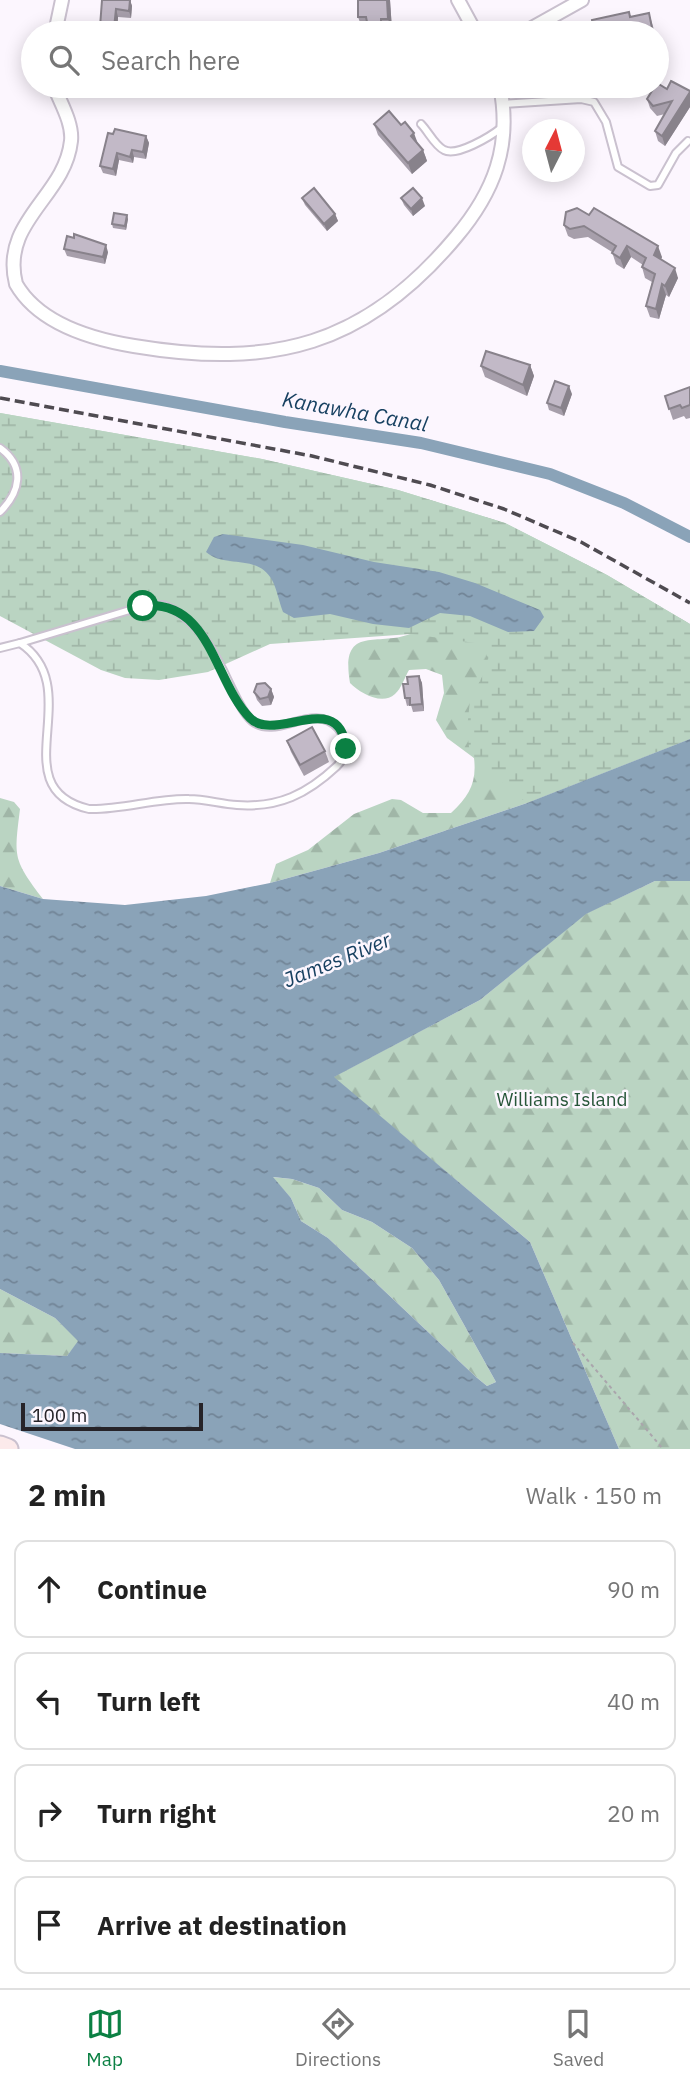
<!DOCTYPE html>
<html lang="en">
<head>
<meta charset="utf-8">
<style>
	:root { --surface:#fff; --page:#f2f2f2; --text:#222; --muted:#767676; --line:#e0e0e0; --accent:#0b8043 }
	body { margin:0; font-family:"IBM Plex Sans",sans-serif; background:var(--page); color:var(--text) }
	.compass { position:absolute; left:522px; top:119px; width:63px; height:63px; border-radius:50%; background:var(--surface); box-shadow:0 4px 18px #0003; rotate:6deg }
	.scale { position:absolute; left:21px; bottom:18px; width:182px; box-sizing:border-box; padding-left:7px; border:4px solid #262328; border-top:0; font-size:19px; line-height:24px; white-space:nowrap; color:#262328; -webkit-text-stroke:5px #fcf6fe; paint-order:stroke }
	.stop { position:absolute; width:21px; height:21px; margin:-16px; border:5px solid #0b8043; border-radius:50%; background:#fff }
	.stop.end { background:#0b8043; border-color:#fff; box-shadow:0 2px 7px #0008 }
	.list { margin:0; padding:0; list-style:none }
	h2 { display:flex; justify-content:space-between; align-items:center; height:91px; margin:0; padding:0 28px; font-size:30px }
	h2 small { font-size:23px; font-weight:400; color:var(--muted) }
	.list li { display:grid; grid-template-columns:46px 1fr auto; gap:21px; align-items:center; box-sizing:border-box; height:98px; margin:0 14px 14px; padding:0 14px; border:2px solid var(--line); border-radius:14px }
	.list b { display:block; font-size:26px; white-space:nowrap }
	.list em { font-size:23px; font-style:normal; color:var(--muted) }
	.icon { flex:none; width:38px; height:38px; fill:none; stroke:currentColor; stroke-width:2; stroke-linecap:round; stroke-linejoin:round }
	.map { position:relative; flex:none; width:690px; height:1449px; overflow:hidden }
	.search { position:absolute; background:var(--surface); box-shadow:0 4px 18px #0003; left:21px; right:21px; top:21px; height:77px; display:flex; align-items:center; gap:18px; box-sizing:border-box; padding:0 24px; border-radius:38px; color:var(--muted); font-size:26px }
	.sheet { height:539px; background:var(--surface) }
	nav { display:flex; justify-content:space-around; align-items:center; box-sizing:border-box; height:98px; border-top:2px solid var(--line); background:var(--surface); font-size:19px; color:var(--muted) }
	nav a { display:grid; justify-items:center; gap:4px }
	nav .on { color:var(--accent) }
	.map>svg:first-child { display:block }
	.forest { fill:url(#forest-firs) }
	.wetland { fill:url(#wetland-marsh) }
	.water { fill:url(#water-ripples); fill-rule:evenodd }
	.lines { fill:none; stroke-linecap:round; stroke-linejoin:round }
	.canal { stroke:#8aa3b8; stroke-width:12 }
	.lane-casing { stroke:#cac1cf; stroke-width:10 }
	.street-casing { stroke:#cac1cf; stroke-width:16 }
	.secondary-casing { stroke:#cac1cf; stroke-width:23 }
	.path { stroke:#aaa5ac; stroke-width:2; stroke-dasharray:3.5 3.5; stroke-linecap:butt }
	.lane { stroke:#fff; stroke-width:6 }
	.street { stroke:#fff; stroke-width:12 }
	.secondary { stroke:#fceaeb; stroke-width:19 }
	.rail { stroke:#4f4b51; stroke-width:3.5; stroke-dasharray:10 5; stroke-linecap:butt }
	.wall { fill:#a79fab }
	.shaded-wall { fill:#88828b }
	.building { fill:#c2b9c7; stroke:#88828b; stroke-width:2 }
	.route { stroke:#0b8043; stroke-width:9 }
	.labels { text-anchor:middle; stroke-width:5; stroke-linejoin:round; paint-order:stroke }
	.park-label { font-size:19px; fill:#275639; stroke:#fcf6fe }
	.water-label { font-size:21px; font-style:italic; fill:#184161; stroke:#fcf6fe }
</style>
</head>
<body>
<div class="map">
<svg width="690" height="1449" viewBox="0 0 690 1449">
	<defs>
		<pattern id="forest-firs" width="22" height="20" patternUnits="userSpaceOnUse" patternTransform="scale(1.75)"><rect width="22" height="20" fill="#bad4c2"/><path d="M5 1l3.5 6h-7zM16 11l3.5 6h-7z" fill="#a0b6a7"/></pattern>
		<pattern id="wetland-marsh" width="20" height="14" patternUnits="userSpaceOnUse" patternTransform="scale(1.75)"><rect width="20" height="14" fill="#bad4c2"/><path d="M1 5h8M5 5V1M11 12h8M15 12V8" fill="none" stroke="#a0b6a7"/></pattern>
		<pattern id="water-ripples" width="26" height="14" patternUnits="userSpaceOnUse" patternTransform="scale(1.75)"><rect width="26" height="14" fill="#8aa3b8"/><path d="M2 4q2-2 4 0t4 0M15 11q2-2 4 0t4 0" fill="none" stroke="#718496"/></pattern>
	</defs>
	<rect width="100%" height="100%" fill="#fcf6fe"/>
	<!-- forest -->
	<g class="forest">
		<path d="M0 413 262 459 398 490 505 523 607 575 690 624V739L527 803 379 853 270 883 276 864 308 850 354 814 392 799 401 800 423 813H451C469 796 477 783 474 758L447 738 436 720 444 693 442 675 426 669 409 670C405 677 401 689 395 694 382 706 360 693 350 683 340 624 377 647 410 634 422 630 426 614 440 613 469 611 488 630 507 632 515 632 525 630 534 631 547 643 563 656 573 671 590 694 594 708 621 723L624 707 617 682 623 666C641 661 655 681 670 690L680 688 681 671 671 657 643 635 592 619 540 610 475 583 303 545 223 534 214 537 207 552C225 569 245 553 271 579L273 597C256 630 177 605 170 582 161 549 196 538 211 517 223 500 206 480 191 474L71 457 16 437 0 436Z"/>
		<path d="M0 798 14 802 20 809C14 858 13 859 43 899L0 886Z"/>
		<path d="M655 881H690V1449H619L530 1242 333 1077 480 1000 585 914Z"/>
		<path d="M272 1177 292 1179 319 1188 342 1210 372 1222 412 1248 439 1280 496 1382 487 1386 476 1377 328 1238 301 1221 291 1198Z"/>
		<path d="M0 1289 55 1318 79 1341 67 1356 0 1353Z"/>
	</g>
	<!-- wetland -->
	<path class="wetland" d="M0 413 262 459 398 490 505 523 607 575 690 624V739L527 803 474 758 469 747 467 729 470 700 486 669 488 658 484 648 475 643 411 634 270 644 208 672 159 680 125 678 101 670 0 616Z"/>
	<!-- water -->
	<g class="water">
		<path d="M223 534 303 545 374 562 439 572 475 583 540 610 544 617 534 631 508 632 470 616 440 613 409 628 373 624 330 614 294 618 283 612C279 602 277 589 272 580 257 553 225 569 206 552L214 537Z"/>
		<path d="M690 739V881H655L586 914 480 1000 334 1077 530 1242 619 1449H75L0 1424V1353L67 1356 78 1341 55 1318 0 1289V886L43 899 125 905 206 896 270 883 379 853 527 803ZM273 1177 292 1179 319 1188 342 1210 372 1222 412 1248 439 1280 496 1382 487 1386 476 1377 328 1238 301 1221 291 1198Z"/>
	</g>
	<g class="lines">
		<!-- canal -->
		<path class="canal" d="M0 371 285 422 421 443 550 474 624 503 690 537"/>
		<defs>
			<g id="lane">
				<path d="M502 104 581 99 594 102 606 122 618 167 650 186 658 185 676 153 688 141"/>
				<path d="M421 124C428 131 435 146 444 150 457 157 491 136 501 128"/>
				<path d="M0 448C26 467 20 492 0 512"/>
				<path d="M163 605C197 617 216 654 230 685 236 697 242 712 252 721 277 741 313 701 338 728 348 740 348 755 337 766 307 794 279 808 237 805 221 804 205 799 189 799 156 798 122 810 89 809 0 788 89 689 20 643L143 606Z"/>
				<path d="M0 648 20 643"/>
			</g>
			<g id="street">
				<path d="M458 0 476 33"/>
				<path d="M55 33 62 0"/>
				<path d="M523 33 582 0"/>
				<path d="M54 86C60 102 73 123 71 141 65 197 0 221 16 284 39 324 91 339 134 346 272 369 365 346 456 237 494 192 512 146 500 86"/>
			</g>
			<path id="secondary" d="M0 1446 8 1449"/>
		</defs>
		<!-- lane casing -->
		<use href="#lane" class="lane-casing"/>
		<!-- street casing -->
		<use href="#street" class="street-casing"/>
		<!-- secondary casing -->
		<use href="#secondary" class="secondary-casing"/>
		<!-- path -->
		<path class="path" d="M573 1343 663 1449"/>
		<!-- lane -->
		<use href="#lane" class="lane"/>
		<!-- street -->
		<use href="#street" class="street"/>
		<!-- secondary -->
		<use href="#secondary" class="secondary"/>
		<!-- rail -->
		<path class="rail" d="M0 398 312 456 430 485 504 509 581 542 690 603"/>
	</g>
	<!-- wall -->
	<g class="wall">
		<path d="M102 0H130L132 6 131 18 118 17 117 33H102L100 27Z"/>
		<path d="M358 0H390L392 30H385V33H370L368 27 362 28 358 17Z"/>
		<path d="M629 12 631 17 649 13 655 33H594Z"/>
		<path d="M97 86H123L122 92 99 91Z"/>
		<path d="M690 91V107L665 146 658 141 655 131 665 114 657 116 650 108 647 99Z"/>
		<path d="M374 124 418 145 423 150 427 161 412 174 378 135Z"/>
		<path d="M113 134 146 136 149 143 146 159 134 157 133 163 119 160 116 176 103 173 100 166Z"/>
		<path d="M302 198 335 214 338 221 327 231 305 205Z"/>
		<path d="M401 198 425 206 413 216 404 205Z"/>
		<path d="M566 212 662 257 661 259 678 278 669 297 666 295 659 319 650 317 646 306 652 282 645 278 642 267 643 265 631 257 624 269 616 264 612 252 588 237 574 239 568 236 564 225Z"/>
		<path d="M128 219 126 230 113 228 112 224Z"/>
		<path d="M64 249 108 252 105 264 67 256Z"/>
		<path d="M530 365 534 376 527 396 485 377 481 366Z"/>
		<path d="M690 387V418L686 419 684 416 673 420 665 396Z"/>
		<path d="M572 394 564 416 549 410 547 403Z"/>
		<path d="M419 676 422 683 424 711 413 712 411 705 407 706 405 698 408 684Z"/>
		<path d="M271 689 274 697 271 705 262 706 257 700 254 692Z"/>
		<path d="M287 741 325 751 329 762 304 776 291 752Z"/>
	</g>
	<!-- shaded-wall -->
	<g class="shaded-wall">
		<path d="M130 0 132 6 131 18 129 11Z"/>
		<path d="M387 0H390L392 30 388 19Z"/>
		<path d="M116 9 118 17 117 33H116L114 28Z"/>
		<path d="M381 19 385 30V33H382L381 31Z"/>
		<path d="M690 92V107L665 146 662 136Z"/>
		<path d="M414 133 418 144 411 136Z"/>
		<path d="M146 136 149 143 146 159 143 152Z"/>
		<path d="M132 150 134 157 133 163 130 157Z"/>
		<path d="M423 150 427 161 412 174 408 163Z"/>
		<path d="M117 153 119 160 116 176 113 169Z"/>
		<path d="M422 198 425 206 413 216 411 209Z"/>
		<path d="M335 214 338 221 327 231 324 224Z"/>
		<path d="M127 215 128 219 126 230 125 226Z"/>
		<path d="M106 245 108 252 105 264 103 257Z"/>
		<path d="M627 246 631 257 624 269 620 258Z"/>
		<path d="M658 246 662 257 658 266 654 255Z"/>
		<path d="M675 268 678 278 669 297 665 286Z"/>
		<path d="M662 284 666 295 659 319 656 309Z"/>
		<path d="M530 365 534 376 527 396 523 385Z"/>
		<path d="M569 386 572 394 564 416 561 408Z"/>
		<path d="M419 676 422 683 424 711 422 704Z"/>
		<path d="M271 689 274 697 271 705 268 697Z"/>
	</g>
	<!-- building -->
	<g class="building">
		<path d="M102 0H130L129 11 116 9 114 28 100 27Z"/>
		<path d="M358 0H387L388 19H381V31L369 32 366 17H358Z"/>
		<path d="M629 12 630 17 649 13 652 28 631 33H594L592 20Z"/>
		<path d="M671 81 690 91V92L662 136 655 131 672 101 653 106 647 99 655 86H657V83L667 89Z"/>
		<path d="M389 111 401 125 405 122 414 133 411 136 423 150 408 163 374 124Z"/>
		<path d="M115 129 146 136 143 152 132 150 130 157 117 153 113 169 100 166 108 133 113 134Z"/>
		<path d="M314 188 335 214 324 224 302 198Z"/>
		<path d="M413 188 422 198 411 209 401 198Z"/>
		<path d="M577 208 589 215 594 208 658 246 654 255 675 268 665 286 662 284 656 309 646 306 655 274 642 267 646 258 627 246 620 258 612 253 616 246 584 226 570 229 564 225 566 212Z"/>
		<path d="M114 213 127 215 125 226 112 224Z"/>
		<path d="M74 234 106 245 103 257 64 249 67 236 74 238Z"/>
		<path d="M486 351 530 365 523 385 481 366Z"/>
		<path d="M555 381 569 386 561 408 547 403Z"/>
		<path d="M690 387V405L682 408 680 405 669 409 665 396Z"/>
		<path d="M419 676 422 704 410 705V698H405L403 684H408L407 677Z"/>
		<path d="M265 683 271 689 268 697 260 699 254 692 257 684Z"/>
		<path d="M312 727 325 751 300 765 287 741Z"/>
	</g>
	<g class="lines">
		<!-- route -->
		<path class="route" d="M143 606C211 599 214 682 250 718 275 744 340 687 346 749"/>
	</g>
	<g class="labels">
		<!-- park labels -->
		<g class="park-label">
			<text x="562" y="1106">Williams Island</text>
		</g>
		<!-- water labels -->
		<g class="water-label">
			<text transform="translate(355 412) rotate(10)" y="7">Kanawha Canal</text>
			<text transform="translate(337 960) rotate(-22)" y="7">James River</text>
		</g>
	</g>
</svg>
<svg class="compass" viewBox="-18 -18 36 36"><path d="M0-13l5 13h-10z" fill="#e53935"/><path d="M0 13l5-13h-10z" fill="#767676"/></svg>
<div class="scale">100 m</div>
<div class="stop" style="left:143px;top:606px"></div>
<div class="stop end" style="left:346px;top:749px"></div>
<div class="search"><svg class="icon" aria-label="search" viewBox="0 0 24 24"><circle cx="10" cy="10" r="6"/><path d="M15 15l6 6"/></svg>Search here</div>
</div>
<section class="sheet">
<h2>2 min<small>Walk · 150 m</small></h2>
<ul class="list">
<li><svg class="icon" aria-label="ahead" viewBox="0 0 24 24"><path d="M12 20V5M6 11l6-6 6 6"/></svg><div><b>Continue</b></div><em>90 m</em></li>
<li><svg class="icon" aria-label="left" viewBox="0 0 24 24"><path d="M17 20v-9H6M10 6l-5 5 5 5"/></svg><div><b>Turn left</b></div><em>40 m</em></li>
<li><svg class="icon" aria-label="right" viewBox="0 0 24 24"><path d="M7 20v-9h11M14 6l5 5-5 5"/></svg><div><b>Turn right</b></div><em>20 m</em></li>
<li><svg class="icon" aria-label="arrive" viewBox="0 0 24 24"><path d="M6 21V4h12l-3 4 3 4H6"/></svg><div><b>Arrive at destination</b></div></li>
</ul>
</section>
<nav>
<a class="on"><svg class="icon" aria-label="map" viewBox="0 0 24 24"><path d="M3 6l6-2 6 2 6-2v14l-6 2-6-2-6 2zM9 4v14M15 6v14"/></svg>Map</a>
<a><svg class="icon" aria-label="directions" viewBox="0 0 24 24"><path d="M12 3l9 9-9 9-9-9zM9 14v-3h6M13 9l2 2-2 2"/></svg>Directions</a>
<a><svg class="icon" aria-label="saved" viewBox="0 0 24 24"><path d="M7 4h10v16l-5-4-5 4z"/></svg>Saved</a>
</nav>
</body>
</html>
